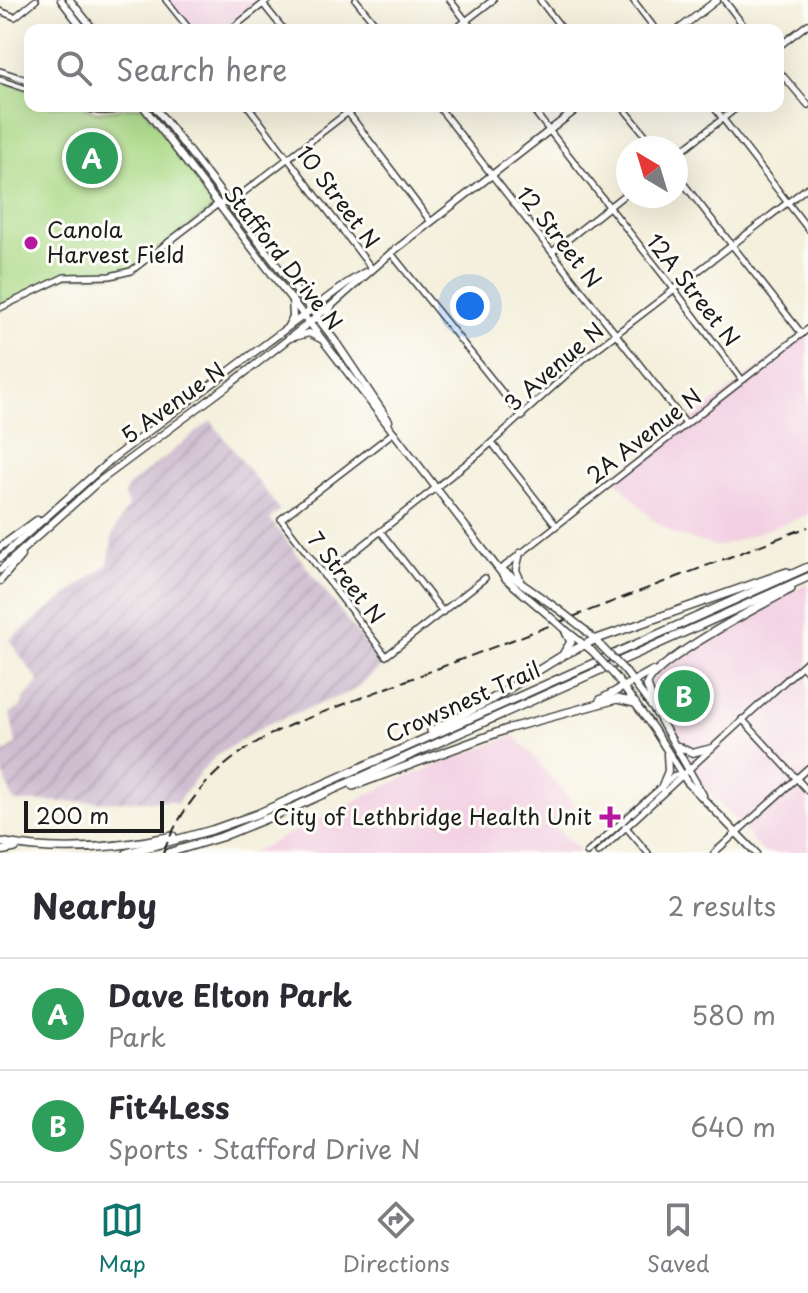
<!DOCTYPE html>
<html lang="en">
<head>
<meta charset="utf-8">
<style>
	:root { --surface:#fff; --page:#f2f2f3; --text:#2b2b33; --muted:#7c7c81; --line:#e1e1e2; --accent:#0f766e }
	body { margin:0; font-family:"Playpen Sans",sans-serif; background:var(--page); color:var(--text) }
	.compass { position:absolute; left:616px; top:136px; width:72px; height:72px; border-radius:50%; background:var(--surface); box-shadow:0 8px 32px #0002; rotate:322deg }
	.scale { position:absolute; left:24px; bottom:20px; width:140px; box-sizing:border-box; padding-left:8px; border:4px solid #1c1c1c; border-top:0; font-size:22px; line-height:28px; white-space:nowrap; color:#1c1c1c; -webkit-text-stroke:6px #fdfcf7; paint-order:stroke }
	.you { position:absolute; left:470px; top:306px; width:28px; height:28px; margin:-20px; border:6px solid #fff; border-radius:50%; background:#1a73e8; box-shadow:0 0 0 12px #1a73e833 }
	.badge { display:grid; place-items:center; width:52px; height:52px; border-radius:50%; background:var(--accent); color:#fff; font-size:26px; font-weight:700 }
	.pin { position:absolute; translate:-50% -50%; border:4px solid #fff; box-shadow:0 2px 8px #0006 }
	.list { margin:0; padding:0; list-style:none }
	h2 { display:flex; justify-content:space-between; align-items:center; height:104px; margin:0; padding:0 32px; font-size:34px }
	h2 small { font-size:26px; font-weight:400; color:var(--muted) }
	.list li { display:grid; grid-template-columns:52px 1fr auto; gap:24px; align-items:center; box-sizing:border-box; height:112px; padding:0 32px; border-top:2px solid var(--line) }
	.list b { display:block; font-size:30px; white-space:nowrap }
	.list p { margin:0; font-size:26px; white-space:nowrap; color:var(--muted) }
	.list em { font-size:26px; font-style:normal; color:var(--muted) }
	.icon { flex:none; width:44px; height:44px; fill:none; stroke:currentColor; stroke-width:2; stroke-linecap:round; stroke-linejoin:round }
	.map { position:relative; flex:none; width:808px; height:853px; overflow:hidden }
	.search { position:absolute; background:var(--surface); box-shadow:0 8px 32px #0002; left:24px; right:24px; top:24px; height:88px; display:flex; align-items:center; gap:20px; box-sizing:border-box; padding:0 28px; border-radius:16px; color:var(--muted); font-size:30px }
	.sheet { height:328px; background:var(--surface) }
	nav { display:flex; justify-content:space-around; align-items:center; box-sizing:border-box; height:112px; border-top:2px solid var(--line); background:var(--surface); font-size:22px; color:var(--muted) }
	nav a { display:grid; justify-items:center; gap:4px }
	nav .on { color:var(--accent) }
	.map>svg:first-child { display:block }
	.built { fill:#f2cfe2 }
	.industrial { fill:url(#industrial-furrows) }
	.green { fill:#acda88; stroke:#647b52; stroke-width:2 }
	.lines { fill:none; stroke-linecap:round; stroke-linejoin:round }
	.minor-casing { stroke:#3c3c39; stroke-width:8 }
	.major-casing { stroke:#3c3c39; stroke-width:9 }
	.highway-casing { stroke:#3c3c39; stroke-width:10 }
	.minor { stroke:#fff; stroke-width:5 }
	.major { stroke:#fff; stroke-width:6 }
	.highway { stroke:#fff; stroke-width:7 }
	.rail { stroke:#1c1c1c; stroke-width:2; stroke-dasharray:12 6; stroke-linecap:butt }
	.major-bridge-casing { stroke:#3c3c39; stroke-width:9; stroke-linecap:butt }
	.major-bridge { stroke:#fff; stroke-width:6 }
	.poi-dot { fill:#b5179e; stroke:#fdfcf7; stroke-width:3 }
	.labels { text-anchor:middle; stroke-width:6; stroke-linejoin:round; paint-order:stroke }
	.street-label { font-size:22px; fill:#1c1c1c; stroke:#fdfcf7 }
	.poi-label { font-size:22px; fill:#1c1c1c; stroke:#fdfcf7; text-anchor:start }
</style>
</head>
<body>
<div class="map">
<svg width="808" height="853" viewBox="0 0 808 853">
	<defs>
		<pattern id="industrial-furrows" width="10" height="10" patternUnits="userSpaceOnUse" patternTransform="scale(2)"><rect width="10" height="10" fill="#cfbdd0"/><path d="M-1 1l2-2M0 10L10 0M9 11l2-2" fill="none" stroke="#b1a2b2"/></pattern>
	</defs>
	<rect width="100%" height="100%" fill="#fdfcf7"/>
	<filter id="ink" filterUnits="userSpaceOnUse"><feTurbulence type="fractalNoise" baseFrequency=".0125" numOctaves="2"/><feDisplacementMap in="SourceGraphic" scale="16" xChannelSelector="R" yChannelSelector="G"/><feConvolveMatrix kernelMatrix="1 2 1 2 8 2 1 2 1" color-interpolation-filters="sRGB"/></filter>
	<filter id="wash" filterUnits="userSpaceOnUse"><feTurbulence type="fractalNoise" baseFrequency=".006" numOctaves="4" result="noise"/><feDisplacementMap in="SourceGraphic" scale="32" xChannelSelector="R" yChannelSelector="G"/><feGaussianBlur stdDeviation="1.8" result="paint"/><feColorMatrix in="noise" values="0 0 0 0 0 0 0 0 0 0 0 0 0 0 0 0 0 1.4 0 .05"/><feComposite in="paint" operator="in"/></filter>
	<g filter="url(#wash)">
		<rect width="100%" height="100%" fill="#f4f0dd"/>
		<!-- built -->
		<g class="built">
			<path d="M166 0H268L230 30H190Z"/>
			<path d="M808 329V515L718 547 675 534 654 521 615 479Z"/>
			<path d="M808 583V853H764L704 787 687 759 700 748 687 750 676 743 660 714 649 686 656 672 738 620Z"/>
			<path d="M515 735 576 807 555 826 579 851 576 853H251L394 782Z"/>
		</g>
		<!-- industrial -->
		<path class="industrial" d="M211 421 280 510 270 519 382 666 355 690 265 725 217 755 201 771 176 804 173 801 14 802 0 765V757L16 744 10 713 20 708 25 697 39 682 9 640 108 564 113 533 128 506 124 496 127 487Z"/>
		<!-- green -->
		<path class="green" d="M0 80 30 90V106H78L96 112 143 106 218 204 141 264 121 274 64 277 0 308Z"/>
	</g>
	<g filter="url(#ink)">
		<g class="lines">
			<defs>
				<g id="minor">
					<path d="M166 0 190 30"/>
					<path d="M356 0 380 30"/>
					<path d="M450 0 473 30"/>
					<path d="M540 0 563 30"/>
					<path d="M633 0 656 30"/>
					<path d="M724 0 747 30"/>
					<path d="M263 4 284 30"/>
					<path d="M0 11 15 17 36 0"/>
					<path d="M230 30 268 0"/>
					<path d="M454 30 493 0"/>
					<path d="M778 47 808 24"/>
					<path d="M778 70 808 105"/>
					<path d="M0 71 30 81"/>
					<path d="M0 80 30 90"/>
					<path d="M78 106C98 113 111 113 132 106"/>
					<path d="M248 106 372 269"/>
					<path d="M343 106 431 222"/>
					<path d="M438 106 686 424"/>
					<path d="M530 106 674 289 742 380"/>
					<path d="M622 106 656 148"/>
					<path d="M713 106 808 229"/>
					<path d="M676 155 739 106"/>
					<path d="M676 174 802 334"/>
					<path d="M552 252 628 192"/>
					<path d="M391 253 522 417"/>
					<path d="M0 308 64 277 110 276 131 271 218 204 230 203 356 106"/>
					<path d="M394 432 281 519 386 656 485 578"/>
					<path d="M492 443 556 525"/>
					<path d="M381 532 443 612"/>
					<path d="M501 569 808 329"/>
					<path d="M324 576 481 452 586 357 808 187"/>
					<path d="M802 666 808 673"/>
					<path d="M742 719 808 791"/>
					<path d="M625 826 648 853"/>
					<path d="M587 853 675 775H681"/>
					<path d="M598 853 808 660"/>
					<path d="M714 853 808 768"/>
				</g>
				<g id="major">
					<path d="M61 0 84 30"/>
					<path d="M70 0 94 30"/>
					<path d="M678 30 717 0"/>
					<path d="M143 106 506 579 546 613"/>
					<path d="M154 106 336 342 389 421"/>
					<path d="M288 326 293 317 292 299"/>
					<path d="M329 331 327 318 331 307"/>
					<path d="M290 338 309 333 321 339"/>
					<path d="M0 547 37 520"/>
					<path d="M520 553 516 570 520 579"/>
					<path d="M0 558 113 458 347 283 365 272"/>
					<path d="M501 569 558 609"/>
					<path d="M0 570 97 483 233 382 332 305 391 253 581 106"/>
					<path d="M0 581 21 556"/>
					<path d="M585 630 602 647"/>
					<path d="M567 631 592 651"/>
					<path d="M625 671 657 714 703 795"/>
					<path d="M615 676 653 728 687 782 756 853"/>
					<path d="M678 746 692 753 712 748"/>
					<path d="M661 788 668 771 667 754"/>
				</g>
				<g id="highway">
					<path d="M564 653 571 642 565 630"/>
					<path d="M600 700 652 671"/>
					<path d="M657 714 647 685C653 661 765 603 791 589"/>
					<path d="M431 731 487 702 560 657 594 640 787 572"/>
					<path d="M353 786 510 728 617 699 635 703"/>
					<path d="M0 842C56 853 118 848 173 836"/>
					<path d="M0 851 15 848"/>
					<path d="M127 853 212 830 257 814 808 567"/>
					<path d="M168 853 221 837 290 809 808 577"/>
				</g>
			</defs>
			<!-- minor casing -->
			<use href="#minor" class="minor-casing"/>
			<!-- major casing -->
			<use href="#major" class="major-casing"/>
			<!-- highway casing -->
			<use href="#highway" class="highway-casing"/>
			<!-- minor -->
			<use href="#minor" class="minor"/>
			<!-- major -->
			<use href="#major" class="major"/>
			<!-- highway -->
			<use href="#highway" class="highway"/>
			<!-- rail -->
			<path class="rail" d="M163 853C188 790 233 749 295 723L808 527"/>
			<defs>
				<g id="major-bridge">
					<path d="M558 609 585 630"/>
					<path d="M546 613 565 630"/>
					<path d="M602 647 625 671"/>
					<path d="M592 651 615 676"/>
				</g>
			</defs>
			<!-- major-bridge casing -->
			<use href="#major-bridge" class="major-bridge-casing"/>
			<!-- major-bridge -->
			<use href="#major-bridge" class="major-bridge"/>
		</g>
	</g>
	<!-- markers -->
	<g class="poi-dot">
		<circle cx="31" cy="243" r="8"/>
		<path d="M606 805h8v8h8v8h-8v8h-8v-8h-8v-8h8z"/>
	</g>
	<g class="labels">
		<!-- street labels -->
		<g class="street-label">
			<text transform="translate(338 197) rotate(53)" y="8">10 Street N</text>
			<text transform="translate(559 237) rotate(52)" y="8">12 Street N</text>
			<text transform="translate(283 258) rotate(52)" y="8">Stafford Drive N</text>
			<text transform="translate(693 290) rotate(52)" y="8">12A Street N</text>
			<text transform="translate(554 367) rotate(-41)" y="8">3 Avenue N</text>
			<text transform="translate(173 403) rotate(-36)" y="8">5 Avenue N</text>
			<text transform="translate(644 436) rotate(-38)" y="8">2A Avenue N</text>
			<text transform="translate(346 578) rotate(52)" y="8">7 Street N</text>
			<text transform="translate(463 702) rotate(-24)" y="8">Crowsnest Trail</text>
		</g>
		<!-- poi labels -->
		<g class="poi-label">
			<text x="47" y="238">Canola<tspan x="47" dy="25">Harvest Field</tspan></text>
			<text x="592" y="825" text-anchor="end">City of Lethbridge Health Unit</text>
		</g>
	</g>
</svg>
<svg class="compass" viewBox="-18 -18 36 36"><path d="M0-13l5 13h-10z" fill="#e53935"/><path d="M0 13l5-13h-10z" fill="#7c7c81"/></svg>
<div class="scale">200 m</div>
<div class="you"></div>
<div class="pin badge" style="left:92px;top:158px;background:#2e9e5b">A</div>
<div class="pin badge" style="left:684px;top:696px;background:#2e9e5b">B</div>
<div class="search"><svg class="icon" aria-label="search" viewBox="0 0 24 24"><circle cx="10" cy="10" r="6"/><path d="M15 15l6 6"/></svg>Search here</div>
</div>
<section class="sheet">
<h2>Nearby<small>2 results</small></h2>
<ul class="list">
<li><span class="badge" style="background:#2e9e5b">A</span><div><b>Dave Elton Park</b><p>Park</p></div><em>580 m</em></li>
<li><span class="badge" style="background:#2e9e5b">B</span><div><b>Fit4Less</b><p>Sports · Stafford Drive N</p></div><em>640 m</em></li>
</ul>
</section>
<nav>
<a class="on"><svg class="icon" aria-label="map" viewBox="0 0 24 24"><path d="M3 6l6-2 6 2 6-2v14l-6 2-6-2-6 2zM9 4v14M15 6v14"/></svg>Map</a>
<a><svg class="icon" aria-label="directions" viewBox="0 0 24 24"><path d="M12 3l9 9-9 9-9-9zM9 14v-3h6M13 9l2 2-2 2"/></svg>Directions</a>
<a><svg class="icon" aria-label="saved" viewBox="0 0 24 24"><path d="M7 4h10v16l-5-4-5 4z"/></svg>Saved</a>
</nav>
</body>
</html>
